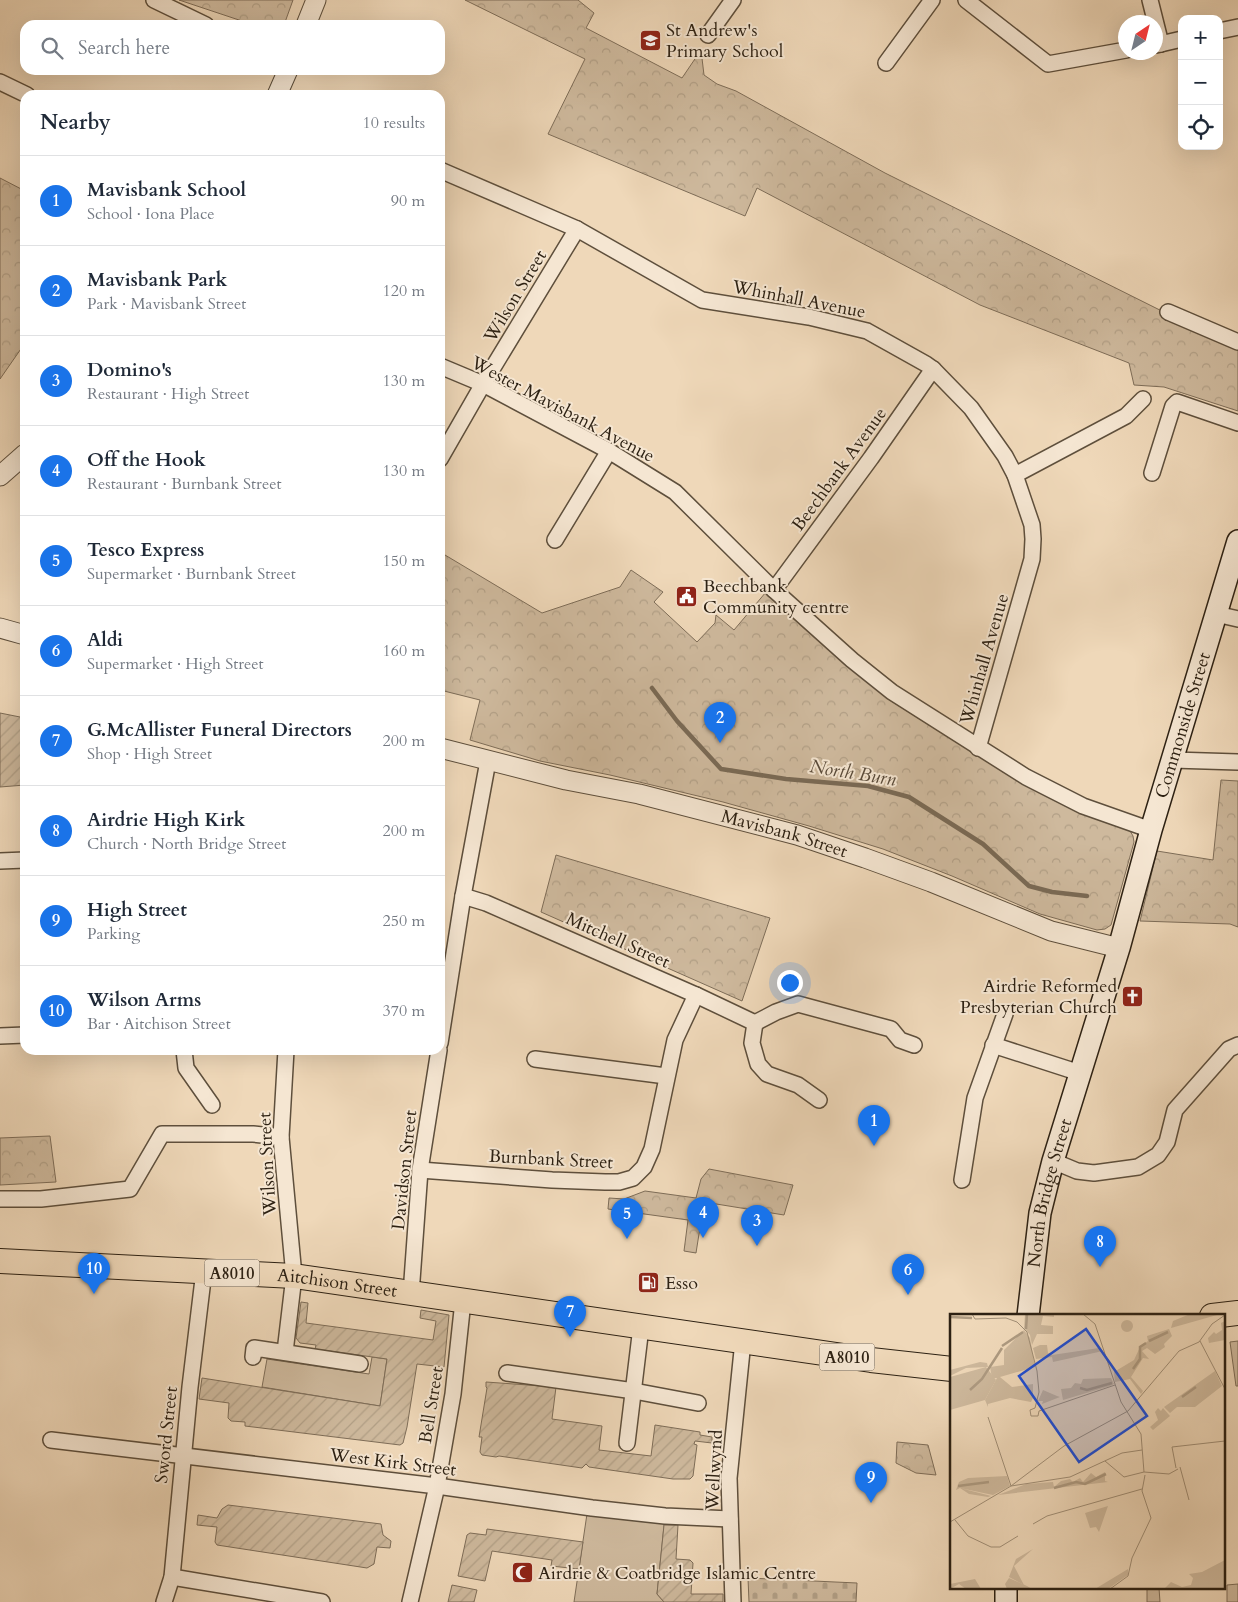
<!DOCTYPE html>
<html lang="en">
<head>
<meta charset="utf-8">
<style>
	:root { --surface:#fff; --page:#f2f2f3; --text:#1f2937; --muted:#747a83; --line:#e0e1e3; --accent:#1a73e8 }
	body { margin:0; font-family:Cardo,serif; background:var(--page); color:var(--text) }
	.controls { position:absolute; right:15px; top:15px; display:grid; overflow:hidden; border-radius:10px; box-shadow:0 5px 20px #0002 }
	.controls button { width:45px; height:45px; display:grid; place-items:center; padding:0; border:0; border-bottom:1px solid var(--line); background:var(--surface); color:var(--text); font:25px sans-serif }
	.compass { position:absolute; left:1118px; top:15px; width:45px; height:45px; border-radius:50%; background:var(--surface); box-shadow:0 5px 20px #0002; rotate:35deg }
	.you { position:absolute; left:789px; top:982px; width:18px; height:18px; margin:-12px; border:4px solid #fff; border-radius:50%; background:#1a73e8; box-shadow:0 0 0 8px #1a73e833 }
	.badge { display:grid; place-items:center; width:32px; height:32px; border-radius:50%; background:var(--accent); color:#fff; font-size:16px; font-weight:700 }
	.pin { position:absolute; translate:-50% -41px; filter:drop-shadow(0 1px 2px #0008) }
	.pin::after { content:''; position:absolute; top:26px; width:18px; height:15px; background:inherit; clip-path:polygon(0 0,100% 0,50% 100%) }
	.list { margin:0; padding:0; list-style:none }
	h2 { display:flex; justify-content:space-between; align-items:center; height:65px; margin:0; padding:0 20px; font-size:21px }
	h2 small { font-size:16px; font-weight:400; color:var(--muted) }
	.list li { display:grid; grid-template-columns:32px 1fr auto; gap:15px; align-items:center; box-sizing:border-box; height:90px; padding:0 20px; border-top:1px solid var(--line) }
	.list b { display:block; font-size:19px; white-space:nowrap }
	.list p { margin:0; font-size:16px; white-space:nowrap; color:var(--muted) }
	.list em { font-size:16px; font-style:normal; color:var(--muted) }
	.icon { flex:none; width:28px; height:28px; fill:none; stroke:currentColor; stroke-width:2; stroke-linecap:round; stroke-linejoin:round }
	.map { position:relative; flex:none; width:1238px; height:1602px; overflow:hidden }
	.search { position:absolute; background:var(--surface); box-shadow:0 5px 20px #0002; left:20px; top:20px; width:425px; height:55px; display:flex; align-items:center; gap:12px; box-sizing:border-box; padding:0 18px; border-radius:15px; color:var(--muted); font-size:19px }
	.panel { position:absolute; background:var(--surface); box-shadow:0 5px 20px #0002; left:20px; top:90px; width:425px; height:965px; border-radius:15px }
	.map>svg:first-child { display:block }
	.grass { fill:#ceb99d; stroke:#7e6d58 }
	.forest { fill:url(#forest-crowns); stroke:#7e6d58 }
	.cemetery { fill:url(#cemetery-stones); stroke:#7e6d58 }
	.garden { fill:url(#garden-furrows); stroke:#7e6d58 }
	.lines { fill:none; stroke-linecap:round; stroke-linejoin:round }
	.stream { stroke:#7a6a55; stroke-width:4.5 }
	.minor-casing { stroke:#5e4f3c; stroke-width:18 }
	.tertiary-casing { stroke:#5e4f3c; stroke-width:21 }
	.secondary-casing { stroke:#2d2113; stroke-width:24 }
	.primary-casing { stroke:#2d2113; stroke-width:26 }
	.minor { stroke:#f5e6d2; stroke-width:15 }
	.tertiary { stroke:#f5e6d2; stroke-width:19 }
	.secondary { stroke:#f5e6d2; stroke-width:21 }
	.primary { stroke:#efd8b9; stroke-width:24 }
	.labels { text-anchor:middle; stroke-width:4; stroke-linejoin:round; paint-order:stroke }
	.shield { fill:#f5e6d2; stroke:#695c4c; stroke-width:1 }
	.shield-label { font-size:16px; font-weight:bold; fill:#2d2113 }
	.poi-label { font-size:18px; fill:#2d2113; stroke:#f5e6d2; text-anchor:start }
	.street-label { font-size:18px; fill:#2d2113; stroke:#f5e6d2 }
	.water-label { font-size:19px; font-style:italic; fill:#5a4b3a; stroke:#f5e6d2 }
	.inset-river { fill:none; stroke:#ad9a81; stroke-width:2.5 }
	.inset-road { fill:none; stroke:#a18f77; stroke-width:1 }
	.view { fill:#1d4ed8; fill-opacity:0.15; stroke:#1d4ed8; stroke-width:2.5 }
	.inset-edge { fill:none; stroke:#2d2113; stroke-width:2.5 }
</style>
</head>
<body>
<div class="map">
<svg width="1238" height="1602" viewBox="0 0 1238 1602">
	<defs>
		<pattern id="forest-crowns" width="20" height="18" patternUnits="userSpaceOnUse" patternTransform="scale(1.25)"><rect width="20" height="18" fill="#ceb99d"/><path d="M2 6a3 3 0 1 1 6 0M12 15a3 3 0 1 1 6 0" fill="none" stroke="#b19f86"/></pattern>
		<pattern id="cemetery-stones" width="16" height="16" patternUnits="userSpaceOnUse" patternTransform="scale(1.25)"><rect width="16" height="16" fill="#ceb99d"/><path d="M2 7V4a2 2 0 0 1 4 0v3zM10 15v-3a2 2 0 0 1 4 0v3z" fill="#b19f86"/></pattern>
		<pattern id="garden-furrows" width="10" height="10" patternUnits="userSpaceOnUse" patternTransform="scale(1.25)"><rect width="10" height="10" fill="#ceb99d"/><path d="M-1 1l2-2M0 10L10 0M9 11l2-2" fill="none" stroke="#b19f86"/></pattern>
	</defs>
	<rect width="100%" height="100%" fill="#efd8b9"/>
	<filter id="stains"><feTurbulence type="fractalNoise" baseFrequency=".004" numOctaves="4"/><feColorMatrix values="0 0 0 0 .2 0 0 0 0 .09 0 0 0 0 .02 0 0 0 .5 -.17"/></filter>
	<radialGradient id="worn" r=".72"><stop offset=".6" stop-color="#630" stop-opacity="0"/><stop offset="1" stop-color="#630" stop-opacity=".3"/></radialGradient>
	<!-- grass -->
	<g class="grass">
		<path d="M1238 1341V1386H1236L1230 1342Z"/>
		<path d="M372 1357 387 1359 380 1406 262 1387 267 1359 369 1374Z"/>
		<path d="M588 1507 665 1516 657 1594 664 1602H574Z"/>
		<path d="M1238 1584V1602H1227V1585Z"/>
		<path d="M1147 1588H1159L1160 1602H1147Z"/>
	</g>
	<!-- forest -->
	<g class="forest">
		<path d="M179 0H293L284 25H254Z"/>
		<path d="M465 0H578L594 13 586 28 682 78 701 50 704 75 717 84 736 91 885 173 1238 349V411L1164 387 1134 385 1129 363 980 305 757 188 745 216 548 134 585 59Z"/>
		<path d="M0 178 25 191V343L0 379Z"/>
		<path d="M440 552 542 613 620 587 631 570 663 592 654 602 697 642 715 623 716 615 734 630 766 592 856 673 888 699 964 747 1024 781 1129 829 1133 836 1134 842 1111 925 1105 929 1097 930 1040 914 952 876 883 849 809 826 723 802 610 775 540 761 470 740 480 700 440 690Z"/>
		<path d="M1221 780 1238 781V927L1230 924 1140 921 1157 851 1213 860Z"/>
		<path d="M556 855 770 918 742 1001 541 912Z"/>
		<path d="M50 1136 56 1182 0 1185V1138Z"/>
		<path d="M709 1169 793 1185 784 1215 704 1202 696 1253 684 1251 688 1220 608 1209 609 1198 624 1199 645 1191 696 1198 701 1179Z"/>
		<path d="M897 1442 928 1445 936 1475 916 1473 896 1463Z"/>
	</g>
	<!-- cemetery -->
	<path class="cemetery" d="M748 1578 857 1583 856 1602H749Z"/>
	<!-- garden -->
	<g class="garden">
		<path d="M0 713 25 718V785L0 787Z"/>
		<path d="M301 1302 308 1303 306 1323 433 1340 436 1321 420 1318 421 1310 449 1315 444 1367 417 1364 407 1427 403 1443 400 1445 245 1426V1422L231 1421 228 1418 229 1403 199 1399 202 1378 380 1406 387 1359 315 1349 316 1345 300 1343 296 1338Z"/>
		<path d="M486 1382 556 1387 552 1419 602 1426 599 1450 651 1456 655 1425 700 1432V1435L712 1437V1443L695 1441 694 1444 697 1445 693 1476 690 1479H673L589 1467 586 1464 582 1468 499 1456 496 1457 482 1455 480 1452 482 1437H479L487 1388 486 1387Z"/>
		<path d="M228 1505 381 1524 383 1535 391 1541 390 1548 377 1547 374 1564 367 1568 217 1545 215 1542 217 1527 197 1525 198 1515 217 1518 222 1509Z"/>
		<path d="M664 1525H678L676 1559 690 1560 693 1563 691 1594H723V1602H664L657 1594Z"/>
		<path d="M487 1529 583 1542 579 1569 551 1566 552 1560 492 1551 485 1581 458 1576 467 1535 470 1533 486 1535Z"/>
		<path d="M452 1585 477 1590 474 1602H448Z"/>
	</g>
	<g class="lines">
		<!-- stream -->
		<path class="stream" d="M652 688 677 721 721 769 786 779 868 786 909 797 983 844 1029 886 1052 892 1087 896"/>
		<defs>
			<g id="minor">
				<path d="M154 0 206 25"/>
				<path d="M966 0 1048 64 1126 50"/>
				<path d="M1150 0 1161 44"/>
				<path d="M1219 31 1238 27"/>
				<path d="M708 35 733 0"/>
				<path d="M1156 45 1182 39"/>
				<path d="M886 63 932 0"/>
				<path d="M0 82 27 95"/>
				<path d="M440 170 577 229 702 300 809 317 867 331 926 364 933 369 971 408 1005 456 1015 475 1032 525 1033 539 1032 559 978 748"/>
				<path d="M1168 312 1238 342"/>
				<path d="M440 366 483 384 609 451 675 492 774 590 852 660 892 692 1026 777 1083 806 1151 830"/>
				<path d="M440 459 483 384 577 229"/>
				<path d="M1152 473 1173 406 1177 402 1238 423"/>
				<path d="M1015 475 1126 416 1143 399"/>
				<path d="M555 540 609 451"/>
				<path d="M774 590 871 458 933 369"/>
				<path d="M1216 614 1238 619"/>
				<path d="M1173 760 1238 762"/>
				<path d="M0 861 25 860"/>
				<path d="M463 896 486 903 696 995 755 1023"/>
				<path d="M755 1023 776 1012 798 1004 891 1029 900 1040 914 1045"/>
				<path d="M755 1023 752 1043 758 1064 767 1074 798 1085 819 1100"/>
				<path d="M0 1036 25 1035"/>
				<path d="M440 1043 463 896 488 761"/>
				<path d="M993 1045 1080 1073"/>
				<path d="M184 1050 186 1068 212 1105"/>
				<path d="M535 1059 666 1076"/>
				<path d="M1053 1161 1077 1171 1094 1173 1138 1167 1158 1155 1167 1142 1175 1110 1229 1049 1238 1045"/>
				<path d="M420 1170 552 1180 605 1182H619L633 1178 644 1167 652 1149 675 1040 696 995"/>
				<path d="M962 1180 975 1098 1005 1014"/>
				<path d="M0 1199H41L130 1189 162 1134H253L281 1137"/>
				<path d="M411 1294 420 1170 439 1050"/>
				<path d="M285 1352 294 1276 281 1137 286 1050"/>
				<path d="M253 1357 254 1348 360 1364"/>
				<path d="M507 1373 634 1391 698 1403"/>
				<path d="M51 1440 437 1486 592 1508 665 1516 730 1519"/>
				<path d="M627 1443 641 1327"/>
				<path d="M172 1577 322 1602"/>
				<path d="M164 1602 172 1577 190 1387 204 1271"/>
				<path d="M410 1602 437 1486 453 1394 463 1301"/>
				<path d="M733 1602 729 1478 743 1341"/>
			</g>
			<g id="tertiary">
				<path d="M306 25 316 0"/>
				<path d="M277 95 288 70"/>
				<path d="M0 476 25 454"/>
				<path d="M0 628 25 635"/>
				<path id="s1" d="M440 748 566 780 639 794 797 835 865 858 931 882 1051 931 1119 948"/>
			</g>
			<g id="secondary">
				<path id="s2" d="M1028 1316 1040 1213 1053 1161 1119 948 1151 830 1238 541"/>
				<path d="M1006 1602V1588"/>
			</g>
			<g id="primary">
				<path id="s3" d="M0 1261 294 1276 871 1360 952 1369"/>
				<path d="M1212 1316 1238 1313"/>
			</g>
		</defs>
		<!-- minor casing -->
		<use href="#minor" class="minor-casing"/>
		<!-- tertiary casing -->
		<use href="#tertiary" class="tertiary-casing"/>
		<!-- secondary casing -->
		<use href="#secondary" class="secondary-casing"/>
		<!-- primary casing -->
		<use href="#primary" class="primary-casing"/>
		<!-- minor -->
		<use href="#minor" class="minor"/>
		<!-- tertiary -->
		<use href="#tertiary" class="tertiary"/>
		<!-- secondary -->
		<use href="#secondary" class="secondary"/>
		<!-- primary -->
		<use href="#primary" class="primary"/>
	</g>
	<!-- icons -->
	<defs>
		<symbol id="school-square" viewBox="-11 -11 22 22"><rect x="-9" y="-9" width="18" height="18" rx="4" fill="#8f2418" stroke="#f5e6d2"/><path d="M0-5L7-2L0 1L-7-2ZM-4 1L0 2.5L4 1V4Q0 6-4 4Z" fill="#fff"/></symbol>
		<symbol id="civic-square" viewBox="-11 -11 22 22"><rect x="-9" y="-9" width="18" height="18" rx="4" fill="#8f2418" stroke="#f5e6d2"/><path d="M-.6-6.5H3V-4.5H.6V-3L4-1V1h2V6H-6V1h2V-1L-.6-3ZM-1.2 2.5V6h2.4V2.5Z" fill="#fff"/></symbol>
		<symbol id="church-square" viewBox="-11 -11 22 22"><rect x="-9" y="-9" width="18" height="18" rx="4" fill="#8f2418" stroke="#f5e6d2"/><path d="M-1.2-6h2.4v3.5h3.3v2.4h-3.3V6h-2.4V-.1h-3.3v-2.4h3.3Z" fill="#fff"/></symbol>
		<symbol id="fuel-square" viewBox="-11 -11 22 22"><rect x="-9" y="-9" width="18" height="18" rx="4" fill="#8f2418" stroke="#f5e6d2"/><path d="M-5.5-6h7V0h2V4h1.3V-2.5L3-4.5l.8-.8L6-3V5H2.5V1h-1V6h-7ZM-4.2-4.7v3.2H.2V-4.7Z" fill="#fff"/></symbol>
		<symbol id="mosque-square" viewBox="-11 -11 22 22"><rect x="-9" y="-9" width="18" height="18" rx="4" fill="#8f2418" stroke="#f5e6d2"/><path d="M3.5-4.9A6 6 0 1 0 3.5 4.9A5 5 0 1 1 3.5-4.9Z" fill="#fff"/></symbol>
	</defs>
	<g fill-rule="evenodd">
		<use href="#school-square" x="638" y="28" width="25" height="25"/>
		<use href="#civic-square" x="674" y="584" width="25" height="25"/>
		<use href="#church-square" x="1120" y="984" width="25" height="25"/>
		<use href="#fuel-square" x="636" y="1270" width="25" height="25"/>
		<use href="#mosque-square" x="510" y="1560" width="25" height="25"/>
	</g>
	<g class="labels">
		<!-- shield labels -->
		<g class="shield">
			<rect x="204.5" y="1259.5" width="55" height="27" rx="4"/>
			<rect x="819.5" y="1343.5" width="55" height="27" rx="4"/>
		</g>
		<g class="shield-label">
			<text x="232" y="1279">A8010</text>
			<text x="847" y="1363">A8010</text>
		</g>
		<!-- poi labels -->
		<g class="poi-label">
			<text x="666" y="36">St Andrew's<tspan x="666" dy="21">Primary School</tspan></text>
			<text x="703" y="592">Beechbank<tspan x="703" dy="21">Community centre</tspan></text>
			<text x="1117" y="992" text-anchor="end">Airdrie Reformed<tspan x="1117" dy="21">Presbyterian Church</tspan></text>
			<text x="665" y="1289">Esso</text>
			<text x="538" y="1579">Airdrie &amp; Coatbridge Islamic Centre</text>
		</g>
		<!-- street labels -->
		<g class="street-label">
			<text transform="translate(515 296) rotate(-59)" y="6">Wilson Street</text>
			<text transform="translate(799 299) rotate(11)" y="6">Whinhall Avenue</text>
			<text transform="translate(563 409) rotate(28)" y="6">Wester Mavisbank Avenue</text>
			<text transform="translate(839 469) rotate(-54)" y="6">Beechbank Avenue</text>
			<text transform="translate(984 659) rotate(-74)" y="6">Whinhall Avenue</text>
			<text dy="6" stroke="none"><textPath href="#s2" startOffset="612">Commonside Street</textPath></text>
			<text dy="6" stroke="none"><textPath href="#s1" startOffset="355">Mavisbank Street</textPath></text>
			<text transform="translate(618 940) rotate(24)" y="6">Mitchell Street</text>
			<text transform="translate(551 1159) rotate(3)" y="6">Burnbank Street</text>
			<text transform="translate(267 1164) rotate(-93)" y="6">Wilson Street</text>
			<text transform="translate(404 1170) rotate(-84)" y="6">Davidson Street</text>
			<text dy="6" stroke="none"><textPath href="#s2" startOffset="125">North Bridge Street</textPath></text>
			<text dy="6" stroke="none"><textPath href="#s3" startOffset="338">Aitchison Street</textPath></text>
			<text transform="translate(431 1405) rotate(-81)" y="6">Bell Street</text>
			<text transform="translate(166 1435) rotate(-84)" y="6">Sword Street</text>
			<text transform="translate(393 1462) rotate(7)" y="6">West Kirk Street</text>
			<text transform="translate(714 1470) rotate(-87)" y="6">Wellwynd</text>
		</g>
		<!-- water labels -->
		<g class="water-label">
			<text transform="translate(853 772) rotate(9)" y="7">North Burn</text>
		</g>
	</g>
	<!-- overview -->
	<g transform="translate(950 1314)">
		<rect width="275" height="275" fill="#efd8b9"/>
		<path d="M171 12a6 6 0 1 1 12 0a6 6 0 1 1-12 0ZM178 255V261L158 275H145ZM59 264 77 272 82 275H57L55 270Z" fill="#ceb99d"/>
		<path d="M75 0H104V3L93 2 91 11 103 12V20H87L82 31 80 21 74 14ZM240 0 261 1H267L221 14 223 7ZM275 7V26L259 29 258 24 264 18 266 20 272 16 271 9ZM219 15 222 22 214 30 215 33 205 40 197 34 192 37 199 45 193 44 181 63 193 77 191 80 180 65 165 68 164 58 184 46 190 33 198 27 197 22ZM74 16 80 24 85 53 50 63 62 73 83 70V84L81 88 60 84 38 90V93L35 86 47 64H42L40 53 54 51V36ZM90 31H97L98 39 102 41 149 34 153 37 103 48 102 43 86 45 83 34ZM30 48 37 49 38 53 16 54 0 62V56ZM265 57 272 72 245 93H227L220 99 214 93ZM161 64 164 70 160 72 113 86 111 75 121 74 125 69 131 70 133 65ZM93 76 107 82 110 83 92 90 93 87H88ZM208 94 211 97 213 94 220 102 203 116 200 113 208 106 205 98ZM155 158V167L158 168 48 181 76 170 103 168 104 173 111 167 120 165 123 168 130 164 133 168 141 159 146 163ZM57 162 60 172 43 181 10 174 41 182 38 183 19 180 10 174 6 176 9 168 18 164ZM158 192 149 218 146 213 140 214 135 199ZM83 235 64 252 74 271 59 263 66 245ZM275 246V275H214L221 268 232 273 241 271 243 264 239 260 252 258ZM25 265 31 275H16L9 270 0 275V270Z" fill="#ceb99d"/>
		<path d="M36 53 46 66 35 86 0 96V63Z" fill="#ceb99d"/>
		<path class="inset-river" d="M0 3 22 4M76 15 77 0M199 27 218 18M52 32 73 18M183 55 190 45V33L196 29M130 74 137 76 162 69M20 76 32 65 52 34M232 83 246 73M8 172 39 168M104 174 126 168 135 170 156 160"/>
		<path class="inset-road" d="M22 0 25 5 56 4 67 8 77 18 87 57 89 78 85 94M133 0 145 10 171 88 191 120 194 158M250 27 275 75M85 94 80 96 81 102H88L89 97M89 97 165 71M38 103 61 172M155 147 174 163 194 158 219 160 228 155M230 153 239 186M226 154 222 133 275 127M61 172 114 132 178 97 229 37 249 28 262 10 275 1M5 206 18 222 41 233H50L68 222M0 208 61 172 120 163 172 139 192 136M83 210 97 202 192 175M160 275 178 262 182 244 201 204 192 177 195 161"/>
		<path class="view" d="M136 15 197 102 129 148 69 62Z"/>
		<rect width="275" height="275" class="inset-edge"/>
	</g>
	<rect width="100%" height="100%" filter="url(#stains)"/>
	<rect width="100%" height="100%" fill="url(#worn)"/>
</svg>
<div class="controls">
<button>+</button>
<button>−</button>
<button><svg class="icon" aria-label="locate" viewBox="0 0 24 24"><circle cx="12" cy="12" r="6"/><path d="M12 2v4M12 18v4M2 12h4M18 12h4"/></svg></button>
</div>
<svg class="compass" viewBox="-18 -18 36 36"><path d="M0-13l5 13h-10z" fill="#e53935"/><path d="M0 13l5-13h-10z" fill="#747a83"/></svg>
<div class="you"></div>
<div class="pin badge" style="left:874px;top:1146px">1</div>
<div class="pin badge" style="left:720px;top:743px">2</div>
<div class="pin badge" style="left:757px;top:1246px">3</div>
<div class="pin badge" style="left:703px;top:1238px">4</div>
<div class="pin badge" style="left:627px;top:1239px">5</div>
<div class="pin badge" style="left:908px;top:1295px">6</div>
<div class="pin badge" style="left:570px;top:1337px">7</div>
<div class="pin badge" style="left:1100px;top:1267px">8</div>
<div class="pin badge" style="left:871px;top:1503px">9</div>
<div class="pin badge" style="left:94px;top:1294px">10</div>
<div class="search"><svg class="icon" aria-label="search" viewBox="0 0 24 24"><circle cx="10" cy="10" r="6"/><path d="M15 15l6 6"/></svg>Search here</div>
<section class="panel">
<h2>Nearby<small>10 results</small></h2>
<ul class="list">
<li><span class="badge">1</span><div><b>Mavisbank School</b><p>School · Iona Place</p></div><em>90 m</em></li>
<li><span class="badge">2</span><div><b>Mavisbank Park</b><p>Park · Mavisbank Street</p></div><em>120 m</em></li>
<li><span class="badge">3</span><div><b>Domino's</b><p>Restaurant · High Street</p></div><em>130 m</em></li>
<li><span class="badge">4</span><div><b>Off the Hook</b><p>Restaurant · Burnbank Street</p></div><em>130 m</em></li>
<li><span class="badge">5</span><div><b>Tesco Express</b><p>Supermarket · Burnbank Street</p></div><em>150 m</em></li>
<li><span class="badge">6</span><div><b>Aldi</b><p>Supermarket · High Street</p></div><em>160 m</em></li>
<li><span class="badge">7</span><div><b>G.McAllister Funeral Directors</b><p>Shop · High Street</p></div><em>200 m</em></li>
<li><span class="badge">8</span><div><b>Airdrie High Kirk</b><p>Church · North Bridge Street</p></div><em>200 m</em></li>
<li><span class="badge">9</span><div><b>High Street</b><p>Parking</p></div><em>250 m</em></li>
<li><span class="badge">10</span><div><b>Wilson Arms</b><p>Bar · Aitchison Street</p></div><em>370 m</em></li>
</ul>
</section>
</div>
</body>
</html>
